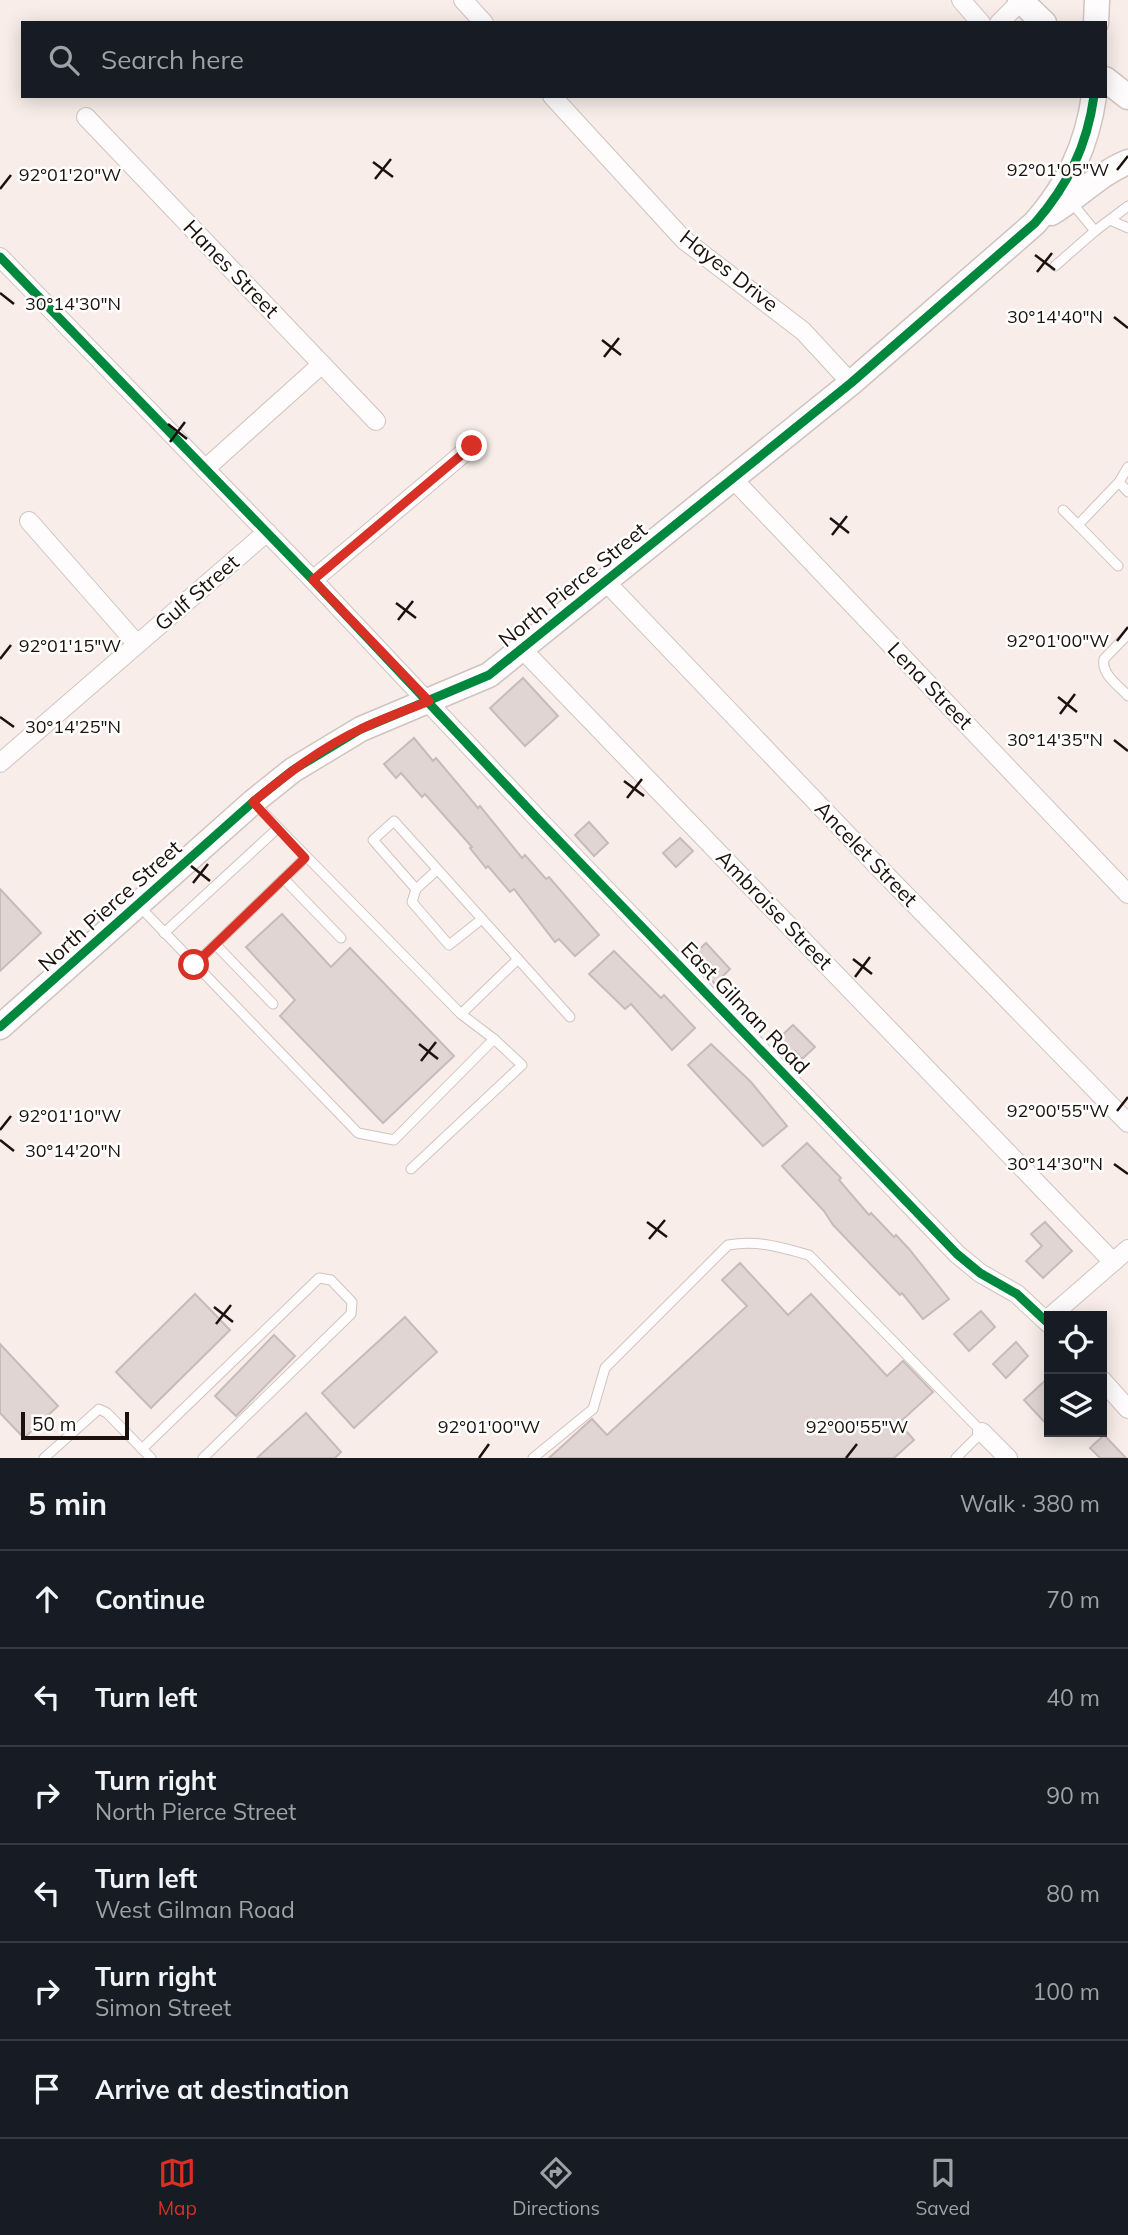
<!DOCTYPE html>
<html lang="en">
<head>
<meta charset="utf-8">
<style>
	:root { --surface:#171b24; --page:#242831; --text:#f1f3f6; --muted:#9ea1a6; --line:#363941; --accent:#d93025 }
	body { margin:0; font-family:Mulish,sans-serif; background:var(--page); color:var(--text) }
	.controls { position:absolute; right:21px; bottom:21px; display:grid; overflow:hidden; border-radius:0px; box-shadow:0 4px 18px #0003 }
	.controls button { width:63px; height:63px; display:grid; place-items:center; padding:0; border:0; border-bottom:2px solid var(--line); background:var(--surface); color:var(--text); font:35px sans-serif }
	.scale { position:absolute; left:21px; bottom:18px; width:108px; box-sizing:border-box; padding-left:7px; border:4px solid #1c110c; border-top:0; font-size:19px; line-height:24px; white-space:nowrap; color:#1c110c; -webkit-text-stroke:5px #fff; paint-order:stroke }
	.stop { position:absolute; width:21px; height:21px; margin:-16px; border:5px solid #d93025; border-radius:50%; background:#fff }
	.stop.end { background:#d93025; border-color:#fff; box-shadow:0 2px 7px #0008 }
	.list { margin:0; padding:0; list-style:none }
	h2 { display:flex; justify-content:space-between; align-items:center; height:91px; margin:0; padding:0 28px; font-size:30px }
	h2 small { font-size:23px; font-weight:400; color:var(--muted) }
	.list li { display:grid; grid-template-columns:46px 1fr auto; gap:21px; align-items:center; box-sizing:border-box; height:98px; padding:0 28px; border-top:2px solid var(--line) }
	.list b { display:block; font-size:26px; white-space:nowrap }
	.list p { margin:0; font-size:23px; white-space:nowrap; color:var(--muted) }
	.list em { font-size:23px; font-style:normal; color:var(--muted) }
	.icon { flex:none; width:38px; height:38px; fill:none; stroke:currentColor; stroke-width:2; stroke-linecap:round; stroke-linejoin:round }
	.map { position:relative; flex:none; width:1128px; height:1458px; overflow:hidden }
	.search { position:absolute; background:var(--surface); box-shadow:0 4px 18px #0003; left:21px; right:21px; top:21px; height:77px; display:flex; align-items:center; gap:18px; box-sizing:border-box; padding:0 24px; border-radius:0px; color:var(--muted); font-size:26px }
	.sheet { height:679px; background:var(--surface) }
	nav { display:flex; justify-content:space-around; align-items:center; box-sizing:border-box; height:98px; border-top:2px solid var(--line); background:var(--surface); font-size:19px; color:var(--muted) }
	nav a { display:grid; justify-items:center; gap:4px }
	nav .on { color:var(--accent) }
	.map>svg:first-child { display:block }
	.building { fill:#e1d5d3; stroke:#c7bbb9; stroke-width:2 }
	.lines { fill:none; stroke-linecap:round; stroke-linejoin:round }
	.lane-casing { stroke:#cfc4bf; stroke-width:11 }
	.street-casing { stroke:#cfc4bf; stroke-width:20 }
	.secondary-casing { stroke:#cfc4bf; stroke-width:27 }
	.lane { stroke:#fefcfc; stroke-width:9 }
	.street { stroke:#fefcfc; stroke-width:18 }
	.secondary { stroke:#fefcfc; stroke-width:24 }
	.cycleway-casing { stroke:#fff; stroke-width:13 }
	.cycleway { stroke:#00873e; stroke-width:9 }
	.route { stroke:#d93025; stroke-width:9 }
	.ticks { fill:none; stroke:#1c110c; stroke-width:2.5 }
	.labels { text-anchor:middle; stroke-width:5; stroke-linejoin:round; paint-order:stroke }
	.street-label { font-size:21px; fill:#1c110c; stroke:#fff }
	.ticks-label { font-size:18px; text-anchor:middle; fill:#1c110c; stroke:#fff; stroke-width:5; stroke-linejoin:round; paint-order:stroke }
</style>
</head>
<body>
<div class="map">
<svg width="1128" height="1458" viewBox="0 0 1128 1458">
	<rect width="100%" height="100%" fill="#f8ede8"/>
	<!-- building -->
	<g class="building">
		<path d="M523 678 558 716 525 746 490 708Z"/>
		<path d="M414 738 433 761 436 758 478 808 480 806 522 858 525 855 546 879 549 877 599 935 575 956 559 939 555 942 514 889 510 892 488 866 486 868 470 848 472 847 425 794 422 797 401 773 396 778 384 764Z"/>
		<path d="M589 822 608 843 594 856 575 835Z"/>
		<path d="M680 838 693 851 676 867 663 853Z"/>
		<path d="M0 889 41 933 0 971Z"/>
		<path d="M282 914 331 967 350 948 454 1056 383 1123 280 1016 295 1000 246 947Z"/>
		<path d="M706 943 730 969 715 984 691 957Z"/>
		<path d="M614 951 661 998 664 995 695 1028 672 1050 631 1004 625 1009 589 974Z"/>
		<path d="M793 1025 815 1047 802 1059 795 1051 790 1056 776 1041Z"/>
		<path d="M711 1044 751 1082 787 1126 763 1146 688 1065Z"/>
		<path d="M807 1143 841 1178 839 1180 869 1215 871 1213 894 1237 896 1235 909 1249 949 1299 923 1319 902 1293 900 1295 833 1225 824 1211 782 1166Z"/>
		<path d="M1045 1222 1072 1251 1043 1278 1026 1261 1042 1246 1031 1234Z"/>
		<path d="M740 1263 788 1315 811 1294 887 1376 903 1361 933 1392 899 1423 914 1440 894 1458H549L592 1419 607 1435 747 1306 722 1280Z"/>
		<path d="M195 1294 230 1330 151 1408 116 1372Z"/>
		<path d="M981 1311 995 1327 969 1351 954 1334Z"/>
		<path d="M405 1317 437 1352 354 1428 322 1393Z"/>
		<path d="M274 1335 295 1356 236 1416 215 1396Z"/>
		<path d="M1016 1342 1028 1356 1006 1378 993 1364Z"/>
		<path d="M0 1344 58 1406 24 1438 0 1413Z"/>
		<path d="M1049 1377V1427L1024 1400Z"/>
		<path d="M306 1413 341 1452 335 1458H257Z"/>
		<path d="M1104 1435 1126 1458H1100L1090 1448Z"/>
	</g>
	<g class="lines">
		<defs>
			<g id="lane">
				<path d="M1072 203 1095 231 1128 206"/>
				<path d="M1110 220 1128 228"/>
				<path d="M1055 266 1095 231"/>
				<path d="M1119 482 1128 492"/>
				<path d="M1063 510 1078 525 1119 482 1128 467"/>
				<path d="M1078 525 1118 566"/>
				<path d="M1128 634 1104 659C1101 674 1118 685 1128 696"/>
				<path d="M437 870 416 889 373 840 394 821 518 959 461 1014"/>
				<path d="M284 879 341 938"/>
				<path d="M416 889 412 902 449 945 482 919"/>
				<path d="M140 907 358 1133 394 1140 494 1039 461 1014 254 803"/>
				<path d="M164 933 278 828"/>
				<path d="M216 945 273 1004"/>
				<path d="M518 959 570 1017"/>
				<path d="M194 965 305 858"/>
				<path d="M411 1169 522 1065 494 1039"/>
				<path d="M142 1449 319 1278 331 1280 352 1302 351 1314 203 1458"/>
				<path d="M44 1458 99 1409 107 1413 151 1458"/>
				<path d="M533 1458 593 1409 605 1368 728 1245C759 1240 779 1247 809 1255L982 1432 956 1458"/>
			</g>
			<g id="street">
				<path d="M463 0 484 23"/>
				<path d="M961 0 981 23"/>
				<path d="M999 23 1021 1"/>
				<path d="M552 96 684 240 803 331 851 383"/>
				<path d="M86 117 376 421"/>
				<path d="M0 257 313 580 537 818 957 1254 980 1273 1017 1294 1049 1324"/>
				<path d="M205 469 322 364"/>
				<path d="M733 479 1128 894"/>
				<path d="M29 521 137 644"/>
				<path d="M313 580 472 446"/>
				<path d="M606 582 884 873 1128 1123"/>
				<path d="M522 649 1113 1262"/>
				<path d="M0 763 267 532"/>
				<path d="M1051 1316 1128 1249"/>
				<path d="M1102 1380 1128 1409"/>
				<path d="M982 1432 1008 1458"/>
			</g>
			<g id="secondary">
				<path d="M1020 0 1044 23"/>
				<path d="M1096 23 1097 0"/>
				<path d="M1105 79 1128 97"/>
				<path d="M1051 213C1077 198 1100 173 1128 162"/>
				<path d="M0 1027 253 802 293 770 361 729 489 675 851 383 1035 223C1068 185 1087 146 1094 96"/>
			</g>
		</defs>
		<!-- lane casing -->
		<use href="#lane" class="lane-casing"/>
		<!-- street casing -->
		<use href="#street" class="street-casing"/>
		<!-- secondary casing -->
		<use href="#secondary" class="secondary-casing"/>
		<!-- lane -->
		<use href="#lane" class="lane"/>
		<!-- street -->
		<use href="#street" class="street"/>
		<!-- secondary -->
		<use href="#secondary" class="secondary"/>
		<defs>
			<g id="cycleway">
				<path d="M0 257 313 580 537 818 957 1254 980 1273 1017 1294 1049 1324"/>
				<path d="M0 1027 253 802 293 770 361 729 489 675 851 383 1035 223C1068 185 1087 146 1094 96"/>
			</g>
		</defs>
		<!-- cycleway casing -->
		<use href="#cycleway" class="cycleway-casing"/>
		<!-- cycleway -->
		<use href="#cycleway" class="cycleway"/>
	</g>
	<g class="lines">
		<!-- route -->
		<path class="route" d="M194 965 305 858 253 802C287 774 322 747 363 728 384 718 407 710 429 701L313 580 472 446"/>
	</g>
	<!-- ticks -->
	<path class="ticks" d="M373 162 393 177M1117 170 1128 156M375 179 391 159M0 189 11 175M1035 255 1055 270M1037 272 1052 253M0 293 14 304M1114 317 1128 328M602 340 621 355M604 357 619 338M168 424 187 439M170 442 185 422M830 518 849 533M832 535 847 516M396 603 416 618M398 620 413 601M1117 641 1128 627M0 659 11 645M1058 697 1077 712M1060 714 1075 694M0 717 14 727M1114 740 1128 751M624 781 644 796M627 798 642 779M191 866 210 881M193 883 208 864M853 959 872 974M855 977 870 957M419 1044 438 1059M421 1061 436 1042M1117 1111 1128 1097M0 1130 11 1116M0 1140 14 1151M1114 1164 1128 1174M647 1222 667 1237M649 1239 665 1220M214 1307 233 1322M216 1324 231 1305M479 1458 489 1444M846 1458 857 1444"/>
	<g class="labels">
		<!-- street labels -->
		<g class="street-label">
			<text transform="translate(231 269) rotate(46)" y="7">Hanes Street</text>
			<text transform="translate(729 271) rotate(38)" y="7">Hayes Drive</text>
			<text transform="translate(573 585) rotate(-39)" y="7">North Pierce Street</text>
			<text transform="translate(197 593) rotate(-41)" y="7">Gulf Street</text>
			<text transform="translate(930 686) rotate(46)" y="7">Lena Street</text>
			<text transform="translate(866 854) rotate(46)" y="7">Ancelet Street</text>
			<text transform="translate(110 906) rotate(-42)" y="7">North Pierce Street</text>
			<text transform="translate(774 910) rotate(46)" y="7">Ambroise Street</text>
			<text transform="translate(745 1008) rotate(46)" y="7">East Gilman Road</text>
		</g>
	</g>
	<g class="ticks-label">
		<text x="1058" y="176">92°01'05"W</text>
		<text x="70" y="181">92°01'20"W</text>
		<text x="73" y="310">30°14'30"N</text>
		<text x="1055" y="323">30°14'40"N</text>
		<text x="1058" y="647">92°01'00"W</text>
		<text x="70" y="652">92°01'15"W</text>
		<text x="73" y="733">30°14'25"N</text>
		<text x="1055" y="746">30°14'35"N</text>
		<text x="1058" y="1117">92°00'55"W</text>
		<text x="70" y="1122">92°01'10"W</text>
		<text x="73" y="1157">30°14'20"N</text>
		<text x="1055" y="1170">30°14'30"N</text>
		<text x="489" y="1433">92°01'00"W</text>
		<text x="857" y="1433">92°00'55"W</text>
	</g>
</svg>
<div class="controls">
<button><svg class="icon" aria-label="locate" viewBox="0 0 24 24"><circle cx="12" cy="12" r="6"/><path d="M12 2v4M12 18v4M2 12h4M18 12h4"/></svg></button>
<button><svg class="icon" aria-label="layers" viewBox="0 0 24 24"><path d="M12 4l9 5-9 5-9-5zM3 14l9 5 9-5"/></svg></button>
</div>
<div class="scale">50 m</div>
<div class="stop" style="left:194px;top:965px"></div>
<div class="stop end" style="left:472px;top:446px"></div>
<div class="search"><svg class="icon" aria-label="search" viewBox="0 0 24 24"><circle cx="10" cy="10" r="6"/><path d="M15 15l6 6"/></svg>Search here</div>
</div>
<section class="sheet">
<h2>5 min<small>Walk · 380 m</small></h2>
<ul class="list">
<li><svg class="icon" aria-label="ahead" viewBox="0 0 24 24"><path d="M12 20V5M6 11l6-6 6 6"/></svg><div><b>Continue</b></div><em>70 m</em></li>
<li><svg class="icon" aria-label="left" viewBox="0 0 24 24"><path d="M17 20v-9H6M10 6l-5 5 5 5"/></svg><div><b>Turn left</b></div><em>40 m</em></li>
<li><svg class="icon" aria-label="right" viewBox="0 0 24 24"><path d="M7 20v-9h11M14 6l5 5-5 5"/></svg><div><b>Turn right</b><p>North Pierce Street</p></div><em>90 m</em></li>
<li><svg class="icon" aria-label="left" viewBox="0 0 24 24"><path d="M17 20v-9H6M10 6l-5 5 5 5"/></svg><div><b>Turn left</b><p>West Gilman Road</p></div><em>80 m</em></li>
<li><svg class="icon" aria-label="right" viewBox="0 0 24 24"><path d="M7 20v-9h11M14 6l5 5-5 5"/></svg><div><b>Turn right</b><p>Simon Street</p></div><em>100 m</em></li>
<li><svg class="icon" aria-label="arrive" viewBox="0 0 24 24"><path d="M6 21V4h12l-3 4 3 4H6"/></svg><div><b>Arrive at destination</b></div></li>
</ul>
</section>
<nav>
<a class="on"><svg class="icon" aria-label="map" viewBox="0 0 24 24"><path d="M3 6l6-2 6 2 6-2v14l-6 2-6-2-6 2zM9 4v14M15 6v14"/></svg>Map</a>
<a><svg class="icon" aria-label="directions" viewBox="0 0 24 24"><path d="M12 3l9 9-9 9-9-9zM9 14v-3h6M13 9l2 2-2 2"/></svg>Directions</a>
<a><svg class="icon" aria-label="saved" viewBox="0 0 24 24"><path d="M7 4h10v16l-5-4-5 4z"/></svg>Saved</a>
</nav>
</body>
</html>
